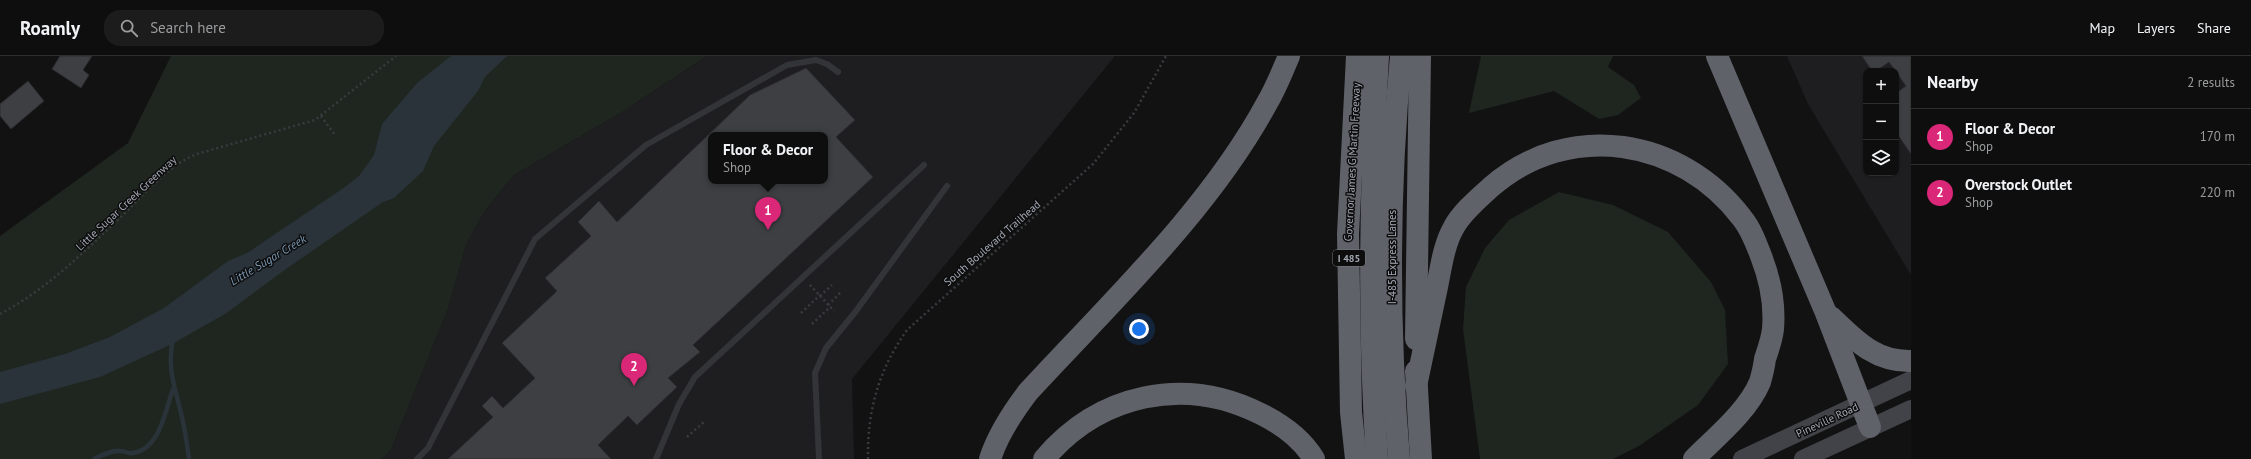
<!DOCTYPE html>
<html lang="en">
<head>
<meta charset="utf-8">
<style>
	:root { --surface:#0e0e0e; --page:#1c1c1c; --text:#f1f3f6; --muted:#9b9c9e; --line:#2e2e2e; --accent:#db2777 }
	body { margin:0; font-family:"PT Sans",sans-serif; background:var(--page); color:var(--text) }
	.controls { position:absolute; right:12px; top:12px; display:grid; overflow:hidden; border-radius:8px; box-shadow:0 1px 3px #0004 }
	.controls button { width:36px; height:36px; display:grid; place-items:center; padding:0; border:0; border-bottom:1px solid var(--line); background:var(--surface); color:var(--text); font:20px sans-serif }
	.you { position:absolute; left:1139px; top:273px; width:14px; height:14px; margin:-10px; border:3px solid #fff; border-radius:50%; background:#1a73e8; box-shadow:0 0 0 6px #1a73e833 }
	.badge { display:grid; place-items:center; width:26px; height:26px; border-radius:50%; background:var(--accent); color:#fff; font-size:13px; font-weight:700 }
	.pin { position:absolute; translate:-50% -33px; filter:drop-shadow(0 1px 2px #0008) }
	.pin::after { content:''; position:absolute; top:21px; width:14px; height:12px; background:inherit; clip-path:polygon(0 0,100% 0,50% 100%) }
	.popup { position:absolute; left:708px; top:76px; width:120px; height:52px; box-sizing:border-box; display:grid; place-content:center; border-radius:8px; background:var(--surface); filter:drop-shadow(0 1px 3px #0005); font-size:13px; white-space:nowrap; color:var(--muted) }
	.popup b { font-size:15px; color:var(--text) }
	.popup::after { content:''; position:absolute; left:50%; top:100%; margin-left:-8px; border:8px solid transparent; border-top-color:var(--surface) }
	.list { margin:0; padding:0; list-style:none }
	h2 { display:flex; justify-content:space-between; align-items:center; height:52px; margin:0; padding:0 16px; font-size:17px }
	h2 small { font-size:13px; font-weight:400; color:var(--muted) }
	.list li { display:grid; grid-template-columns:26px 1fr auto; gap:12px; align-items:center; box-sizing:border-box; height:56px; padding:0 16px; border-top:1px solid var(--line) }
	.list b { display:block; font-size:15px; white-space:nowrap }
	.list p { margin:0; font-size:13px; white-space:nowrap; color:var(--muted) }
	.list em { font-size:13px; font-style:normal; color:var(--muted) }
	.icon { flex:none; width:22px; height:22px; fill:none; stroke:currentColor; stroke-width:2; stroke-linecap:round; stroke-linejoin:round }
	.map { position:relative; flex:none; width:1911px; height:403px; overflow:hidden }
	header { display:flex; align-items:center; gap:24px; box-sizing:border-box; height:56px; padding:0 20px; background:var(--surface); border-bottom:1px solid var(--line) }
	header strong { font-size:19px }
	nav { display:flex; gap:22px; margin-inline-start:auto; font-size:14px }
	.search { width:280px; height:36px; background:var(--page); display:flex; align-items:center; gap:10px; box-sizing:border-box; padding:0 14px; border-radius:16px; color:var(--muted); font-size:15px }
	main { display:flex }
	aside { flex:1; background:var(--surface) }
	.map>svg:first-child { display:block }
	.built { fill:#1e1e20; fill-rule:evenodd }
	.green { fill:#1e261f }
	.water { fill:#2a3339 }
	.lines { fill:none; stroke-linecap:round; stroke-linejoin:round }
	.stream { stroke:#2a3339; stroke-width:4.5 }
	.building { fill:#3e3f43; stroke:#2c2c2f; fill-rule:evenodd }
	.path { stroke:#393b3f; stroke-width:2.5; stroke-dasharray:2 3; stroke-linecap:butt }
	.lane { stroke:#333438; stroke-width:6 }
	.secondary { stroke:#414348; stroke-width:18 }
	.highway { stroke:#5f6269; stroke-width:22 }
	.labels { text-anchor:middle; stroke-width:3; stroke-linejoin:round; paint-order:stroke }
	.shield { fill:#0d0d0e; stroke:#767a82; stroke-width:1 }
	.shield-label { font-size:10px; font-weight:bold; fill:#a3a9b4 }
	.street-label { font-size:11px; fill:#a3a9b4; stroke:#0d0d0e }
	.water-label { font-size:12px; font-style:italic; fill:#7a97b0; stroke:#0d0d0e }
</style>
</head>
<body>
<header>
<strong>Roamly</strong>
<div class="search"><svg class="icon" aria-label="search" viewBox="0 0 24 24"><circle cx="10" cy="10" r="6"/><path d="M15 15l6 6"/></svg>Search here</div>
<nav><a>Map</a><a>Layers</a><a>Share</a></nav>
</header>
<main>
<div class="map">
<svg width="1911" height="403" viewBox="0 0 1911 403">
	<rect width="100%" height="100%" fill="#121213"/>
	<!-- built -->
	<g class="built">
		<path d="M707 0H1115L852 323 854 403H382L391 394 448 253 466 189 484 156 514 119 622 56ZM711 79H825V125H711Z"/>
		<path d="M1787 0H1911V219L1808 48ZM1866 15H1896V117H1866Z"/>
	</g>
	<!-- green -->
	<g class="green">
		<path d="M171 0H707L622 56 514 119 484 156 466 189 448 253 391 394 382 403H0V180L128 87Z"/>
		<path d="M1481 0H1613L1608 11 1634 29 1641 42 1618 59 1599 63 1554 35 1469 57Z"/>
		<path d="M1559 136 1613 149 1668 176 1711 226 1725 254 1728 308 1698 349 1639 390 1613 403H1480L1463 273 1466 231 1485 192 1509 164Z"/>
	</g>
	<!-- water -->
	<path class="water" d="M451 0H507L485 21 478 35 434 90 423 115 394 142 383 146 286 213 225 258 172 288 100 321 0 348V316L65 298 110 281 164 252 228 205 247 197 345 131 359 120 374 99 382 68 417 27Z"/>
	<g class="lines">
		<!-- stream -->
		<g class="stream">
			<path d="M173 283C166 315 177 336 183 366 186 378 187 391 189 403"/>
			<path d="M94 403C102 399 112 394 121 395 125 395 128 398 133 397 160 393 165 355 173 333"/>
		</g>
	</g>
	<!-- building -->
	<g class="building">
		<path d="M60 0H92L83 14 89 19 81 32 52 13Z"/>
		<path d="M1862 0H1911V98L1896 76V37L1906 30 1889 6 1876 15H1872Z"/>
		<path d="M806 12 855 64 836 81 873 121 693 289 700 296 668 322 677 331 637 369 628 360 598 389 611 403H448L493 361 482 350 492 340 503 352 535 322 502 287 557 235 545 222 591 180 578 166 599 145 617 166 750 39ZM711 79H825V125H711Z"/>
		<path d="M28 25 44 45 11 73 0 60V48Z"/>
	</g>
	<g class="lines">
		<!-- path -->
		<g class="path">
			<path d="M321 60 335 79"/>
			<path d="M810 229 834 255"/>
			<path d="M820 240 832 229"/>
			<path d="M828 249 840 237"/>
			<path d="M801 257 820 239"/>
			<path d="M0 258C49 232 87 193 127 155 148 134 169 109 197 98L315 64 396 0"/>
			<path d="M812 268 830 251"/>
			<path d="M687 381 705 365"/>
			<path d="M868 403C867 355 879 313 907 274L1093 108 1134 57 1166 0"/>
		</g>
		<!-- lane -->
		<g class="lane">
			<path d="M417 403 428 392 535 183 646 89 787 9 816 4 827 8 838 16"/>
			<path d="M656 403 679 348 695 321 924 109"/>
			<path d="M819 403 815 317 826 292 856 255 947 130"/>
		</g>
		<!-- secondary -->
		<g class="secondary">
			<path d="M1742 403 1911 324"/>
			<path d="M1803 403 1911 353"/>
		</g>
		<!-- highway -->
		<g class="highway">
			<path d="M1717 0 1826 257 1870 371"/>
			<path d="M1831 261C1855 284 1875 306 1911 305"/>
			<path d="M1416 283 1420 0"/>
			<path d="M1416 315 1421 403"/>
			<path d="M1416 330C1423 297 1430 264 1437 231 1441 211 1444 188 1454 171 1462 156 1479 142 1491 131 1569 63 1681 82 1742 162 1751 173 1756 187 1761 200 1770 223 1775 249 1773 273 1772 283 1768 294 1765 303 1764 311 1762 319 1760 326 1748 355 1716 381 1694 403"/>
			<path d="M990 403C998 378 1012 357 1028 336 1110 247 1210 153 1267 47 1276 32 1282 16 1289 0"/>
			<path d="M1044 403C1099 338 1184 319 1261 358 1281 368 1302 383 1314 403"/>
			<path d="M1356 403 1351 356 1348 178 1357 0"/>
			<path d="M1377 403C1368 269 1370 134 1378 0"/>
			<path d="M1399 403C1388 269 1388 134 1401 0"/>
		</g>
	</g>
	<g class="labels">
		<!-- shield labels -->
		<rect class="shield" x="1333" y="194" width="32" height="16" rx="3"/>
		<g class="shield-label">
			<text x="1349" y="206">I 485</text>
		</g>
		<!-- street labels -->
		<g class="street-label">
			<text transform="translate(1352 106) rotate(-87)" y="4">Governor James G Martin Freeway</text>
			<text transform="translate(126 147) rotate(-43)" y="4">Little Sugar Creek Greenway</text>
			<text transform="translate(992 187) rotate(-41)" y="4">South Boulevard Trailhead</text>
			<text transform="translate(1392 201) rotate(-90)" y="4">I-485 Express Lanes</text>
			<text transform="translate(1827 364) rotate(-25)" y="4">Pineville Road</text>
		</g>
		<!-- water labels -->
		<g class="water-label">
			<text transform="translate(268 204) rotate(-31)" y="4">Little Sugar Creek</text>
		</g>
	</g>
</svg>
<div class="controls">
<button>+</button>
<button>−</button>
<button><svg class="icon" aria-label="layers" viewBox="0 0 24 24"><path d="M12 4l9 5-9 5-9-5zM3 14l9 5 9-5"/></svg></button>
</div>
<div class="you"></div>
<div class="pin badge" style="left:768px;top:174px">1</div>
<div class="popup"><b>Floor &amp; Decor</b>Shop</div>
<div class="pin badge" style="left:634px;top:330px">2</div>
</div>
<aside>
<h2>Nearby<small>2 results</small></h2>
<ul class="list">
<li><span class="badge">1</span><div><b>Floor &amp; Decor</b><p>Shop</p></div><em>170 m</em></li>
<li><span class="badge">2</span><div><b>Overstock Outlet</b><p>Shop</p></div><em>220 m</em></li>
</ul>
</aside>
</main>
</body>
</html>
